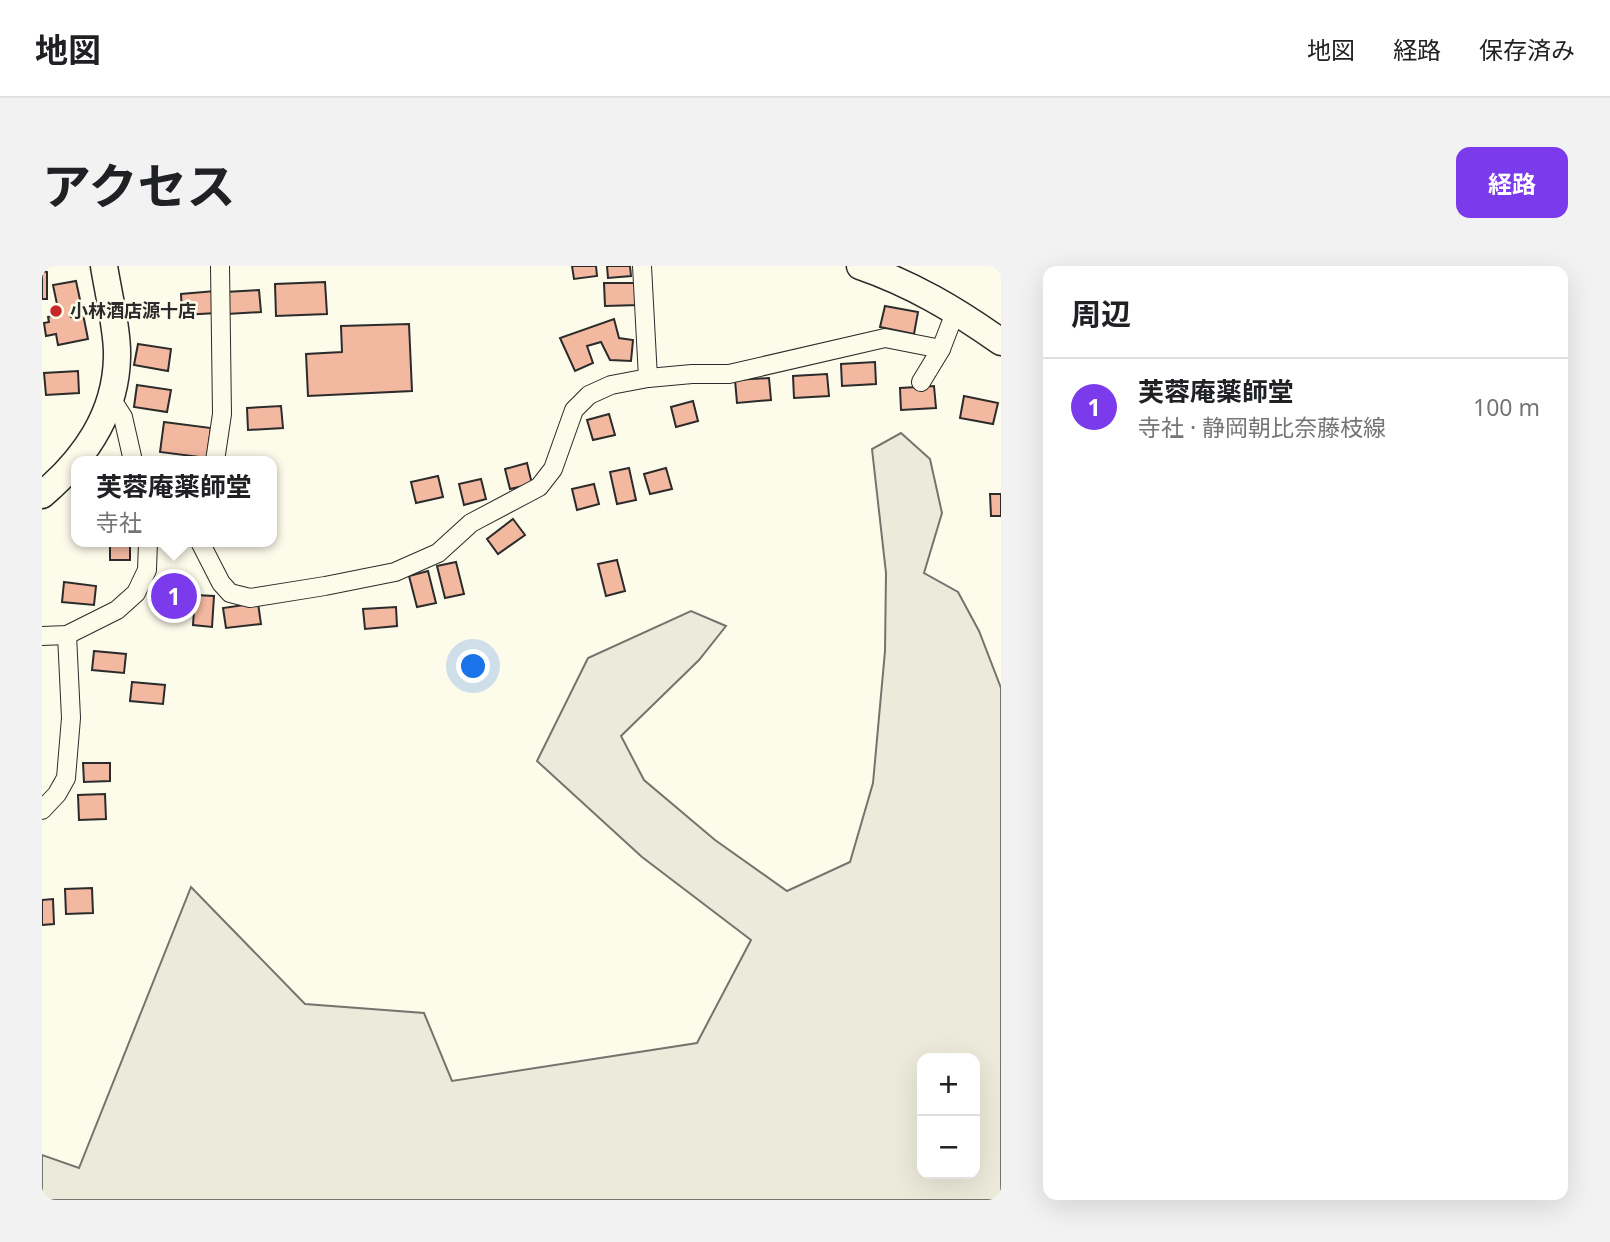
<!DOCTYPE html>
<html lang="ja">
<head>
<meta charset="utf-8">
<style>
	:root { --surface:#fff; --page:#f2f2f2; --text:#202124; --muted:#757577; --line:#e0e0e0; --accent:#7c3aed }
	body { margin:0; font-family:"Noto Sans","Noto Sans JP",sans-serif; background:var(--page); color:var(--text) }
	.controls { position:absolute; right:21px; bottom:21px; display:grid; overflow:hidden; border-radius:14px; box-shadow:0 7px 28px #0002 }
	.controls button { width:63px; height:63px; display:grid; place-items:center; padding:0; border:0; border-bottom:2px solid var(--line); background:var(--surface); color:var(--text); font:35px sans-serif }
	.you { position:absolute; left:432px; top:401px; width:24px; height:24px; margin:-18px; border:5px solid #fff; border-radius:50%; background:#1a73e8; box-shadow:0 0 0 10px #1a73e833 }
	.badge { display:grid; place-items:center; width:46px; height:46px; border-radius:50%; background:var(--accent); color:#fff; font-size:23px; font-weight:700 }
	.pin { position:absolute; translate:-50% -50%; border:4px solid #fff; box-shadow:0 2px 7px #0006 }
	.popup { position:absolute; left:29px; top:190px; width:206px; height:91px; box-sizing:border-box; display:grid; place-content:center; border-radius:14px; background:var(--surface); filter:drop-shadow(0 2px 5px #0005); font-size:23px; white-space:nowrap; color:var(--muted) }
	.popup b { font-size:26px; color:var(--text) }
	.popup::after { content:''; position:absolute; left:50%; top:100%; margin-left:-14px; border:14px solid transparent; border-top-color:var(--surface) }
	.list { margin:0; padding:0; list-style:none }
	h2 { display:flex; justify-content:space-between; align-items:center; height:91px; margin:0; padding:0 28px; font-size:30px }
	h2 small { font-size:23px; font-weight:400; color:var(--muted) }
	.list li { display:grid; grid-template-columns:46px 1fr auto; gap:21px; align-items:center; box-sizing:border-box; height:98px; padding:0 28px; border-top:2px solid var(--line) }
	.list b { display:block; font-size:26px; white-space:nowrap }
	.list p { margin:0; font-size:23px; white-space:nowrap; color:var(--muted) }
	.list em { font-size:23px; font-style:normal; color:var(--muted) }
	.map { position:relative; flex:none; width:959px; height:934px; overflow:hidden; border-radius:14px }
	header { display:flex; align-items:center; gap:42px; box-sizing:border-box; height:98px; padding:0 35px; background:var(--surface); border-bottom:2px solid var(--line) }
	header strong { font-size:33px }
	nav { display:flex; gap:38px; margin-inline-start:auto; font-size:24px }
	.intro { display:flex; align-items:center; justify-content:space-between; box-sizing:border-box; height:168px; padding:0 42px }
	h1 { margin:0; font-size:49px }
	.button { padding:18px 32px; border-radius:14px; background:var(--accent); color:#fff; font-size:24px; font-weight:700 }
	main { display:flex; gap:42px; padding:0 42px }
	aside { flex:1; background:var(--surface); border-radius:14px; box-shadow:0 7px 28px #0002 }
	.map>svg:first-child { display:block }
	.green { fill:#ecebdb; stroke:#74746e; stroke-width:2; fill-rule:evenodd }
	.building { fill:#f2b8a0; stroke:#2b2b2b; stroke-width:2 }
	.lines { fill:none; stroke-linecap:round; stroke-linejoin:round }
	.minor-casing { stroke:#2b2b2b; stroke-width:20 }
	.secondary-casing { stroke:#2b2b2b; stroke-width:29 }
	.minor { stroke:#fdfbea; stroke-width:18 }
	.secondary { stroke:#fdfbea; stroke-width:26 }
	.poi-dot { fill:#c62828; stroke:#fdfbea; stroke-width:2.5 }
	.labels { text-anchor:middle; stroke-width:5; stroke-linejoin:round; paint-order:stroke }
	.poi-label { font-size:18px; font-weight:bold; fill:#2b2b2b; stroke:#fdfbea; text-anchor:start }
</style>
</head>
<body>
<header>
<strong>地図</strong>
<nav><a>地図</a><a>経路</a><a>保存済み</a></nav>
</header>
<div class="intro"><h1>アクセス</h1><a class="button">経路</a></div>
<main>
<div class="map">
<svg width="959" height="934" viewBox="0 0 959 934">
	<rect width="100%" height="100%" fill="#fdfbea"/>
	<!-- green -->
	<path class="green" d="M859 167 888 193 900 247 882 307 916 326 937 365 959 422V934H0V889L37 902 149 621 263 738 382 747 410 815 655 777 709 674 600 591 495 495 546 392 649 345 684 360 657 394 579 470 602 514 673 574 745 625 808 596 831 517 843 385 844 307 830 183ZM880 792H933V908H880Z"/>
	<!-- building -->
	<g class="building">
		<path d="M530 0H554L555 10 532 13Z"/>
		<path d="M565 0H588L589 10 566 12Z"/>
		<path d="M0 5 5 6V33H0Z"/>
		<path d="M34 15 40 43 28 46 29 51 41 48 46 73 16 79 14 68 4 70 2 57 7 56 6 51 10 50 9 45 16 43 11 19Z"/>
		<path d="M283 16 285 48 234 50 233 18Z"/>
		<path d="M562 17H596L597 39 563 40Z"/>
		<path d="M217 24 219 46 185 48 183 26Z"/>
		<path d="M173 25 175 47 140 49 139 28Z"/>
		<path d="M843 40 876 46 872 68 838 61Z"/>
		<path d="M572 53 577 72 591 74 589 95 568 94 559 76 545 80 551 97 533 105 518 72Z"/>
		<path d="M367 58 370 125 266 130 264 88 300 86 299 60Z"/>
		<path d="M96 78 129 83 126 105 92 99Z"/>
		<path d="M833 96 834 118 800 120 799 98Z"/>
		<path d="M36 105 37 127 4 129 2 107Z"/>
		<path d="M785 108 787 130 752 132 751 110Z"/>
		<path d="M727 112 729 134 695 137 693 114Z"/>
		<path d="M95 119 129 124 125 146 92 141Z"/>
		<path d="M892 120 894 142 859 144 858 122Z"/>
		<path d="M922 130 956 137 951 158 918 152Z"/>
		<path d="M651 135 656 155 634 161 629 141Z"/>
		<path d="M239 140 241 162 206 164 205 142Z"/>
		<path d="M567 148 573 169 551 174 545 154Z"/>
		<path d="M122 156 169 162 165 192 118 186Z"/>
		<path d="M485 197 490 218 468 223 463 203Z"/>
		<path d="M587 202 594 234 575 238 568 206Z"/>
		<path d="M624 202 630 223 608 228 602 208Z"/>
		<path d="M396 210 401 231 374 237 369 216Z"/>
		<path d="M439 213 444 233 422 239 417 218Z"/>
		<path d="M552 218 557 238 535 244 530 223Z"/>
		<path d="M948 228H959V250H949Z"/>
		<path d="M471 253 483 269 456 288 445 273Z"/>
		<rect x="68" y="276" width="20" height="18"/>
		<path d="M575 294 583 325 564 330 556 298Z"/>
		<path d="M414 296 422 328 403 332 395 300Z"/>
		<path d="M386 305 394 337 375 341 367 310Z"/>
		<path d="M22 316 54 320 52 339 20 336Z"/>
		<path d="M125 316 140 317 139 344 123 342Z"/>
		<path d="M153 329 172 330 170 361 151 359Z"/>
		<path d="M216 337 219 358 184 362 181 342Z"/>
		<path d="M354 341 355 360 323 363 321 343Z"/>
		<path d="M52 385 84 388 82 407 50 404Z"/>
		<path d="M90 416 123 419 121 438 88 435Z"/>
		<path d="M41 497H68V515L42 516Z"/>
		<path d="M63 528 64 553 37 554 36 529Z"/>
		<path d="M50 622 51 647 24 648 23 623Z"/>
		<path d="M11 633 12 658 0 659V634Z"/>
	</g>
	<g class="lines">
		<defs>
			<g id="minor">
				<path d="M899 83 914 44"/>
				<path d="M606 112 650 108H687L843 72 899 83 879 116"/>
				<path d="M70 134 81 151 91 195"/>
				<path d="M173 195 180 148 178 0"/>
				<path d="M158 276 179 317 188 327 208 332 283 320 353 306 396 287 429 257 497 221 511 203 532 144 547 129 569 119 606 112 600 0"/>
				<path d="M0 370 25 369 75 344 94 327 105 304 106 276"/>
				<path d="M0 544 15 528 24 512 29 452 25 369"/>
			</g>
			<g id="secondary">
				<path d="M818 0C870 18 914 44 959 76"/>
				<path d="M0 229C42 193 74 149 75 91 76 66 66 26 62 0"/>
			</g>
		</defs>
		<!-- minor casing -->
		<use href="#minor" class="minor-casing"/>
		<!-- secondary casing -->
		<use href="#secondary" class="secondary-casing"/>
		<!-- minor -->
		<use href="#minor" class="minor"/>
		<!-- secondary -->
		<use href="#secondary" class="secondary"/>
	</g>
	<!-- markers -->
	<circle class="poi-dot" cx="14" cy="45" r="7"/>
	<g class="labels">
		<!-- poi labels -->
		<g class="poi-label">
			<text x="28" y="51">小林酒店源十店</text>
		</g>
	</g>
</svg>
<div class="controls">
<button>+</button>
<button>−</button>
</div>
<div class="you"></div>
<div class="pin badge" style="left:132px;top:330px">1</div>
<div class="popup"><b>芙蓉庵薬師堂</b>寺社</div>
</div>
<aside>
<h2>周辺<small></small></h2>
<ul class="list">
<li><span class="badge">1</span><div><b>芙蓉庵薬師堂</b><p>寺社 · 静岡朝比奈藤枝線</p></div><em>100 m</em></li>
</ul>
</aside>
</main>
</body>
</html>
